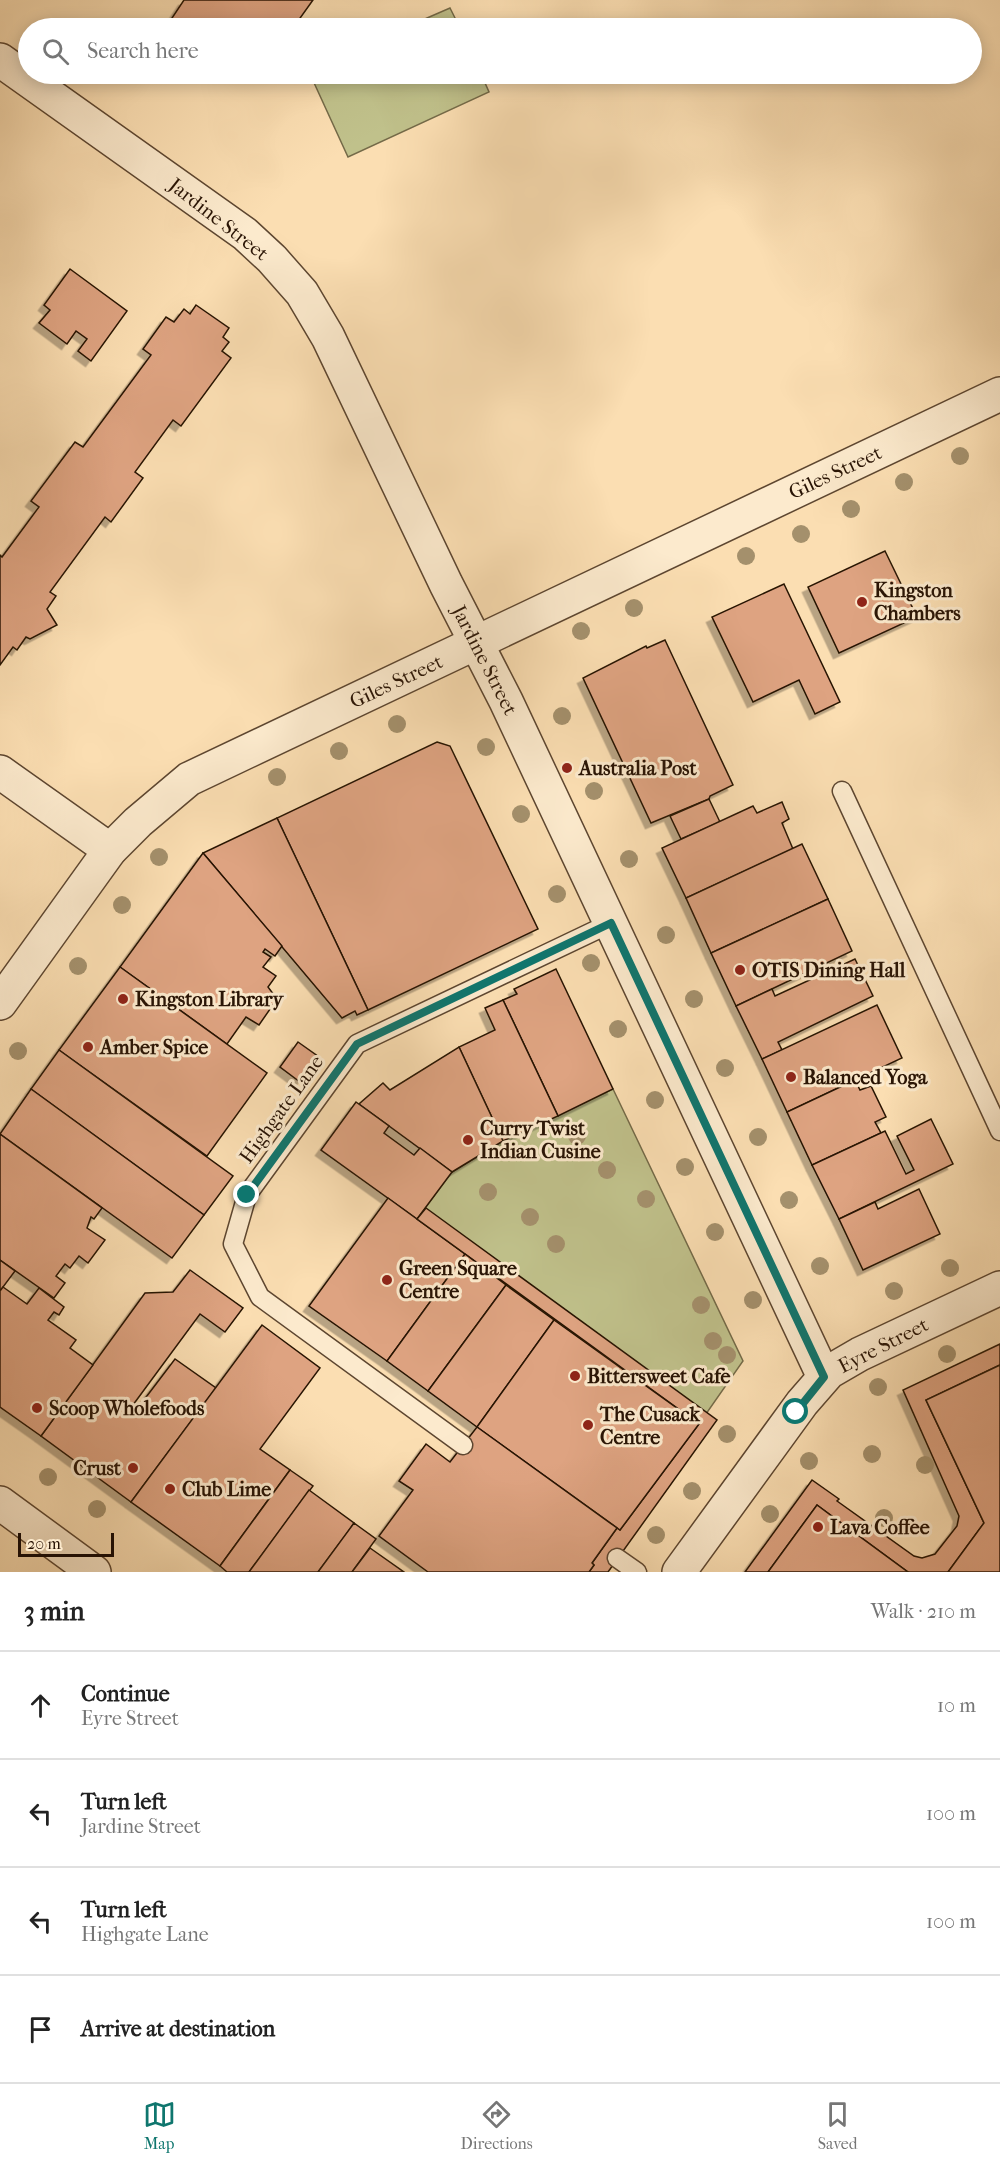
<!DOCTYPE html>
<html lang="en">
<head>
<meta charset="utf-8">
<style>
	:root { --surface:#fff; --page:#f6f6f6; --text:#222; --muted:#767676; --line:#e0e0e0; --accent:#0f766e }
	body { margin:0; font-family:"IM FELL French Canon",serif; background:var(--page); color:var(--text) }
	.scale { position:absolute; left:18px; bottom:15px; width:96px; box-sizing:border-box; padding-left:6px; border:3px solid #281304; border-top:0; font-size:16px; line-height:21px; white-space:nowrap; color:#281304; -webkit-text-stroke:4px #fceacd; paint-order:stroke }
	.stop { position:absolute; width:18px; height:18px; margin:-14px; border:4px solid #0f766e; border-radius:50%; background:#fff }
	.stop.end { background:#0f766e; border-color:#fff; box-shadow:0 2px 6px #0008 }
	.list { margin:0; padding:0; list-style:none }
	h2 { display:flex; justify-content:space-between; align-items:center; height:78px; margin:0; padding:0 24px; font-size:26px }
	h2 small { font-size:20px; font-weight:400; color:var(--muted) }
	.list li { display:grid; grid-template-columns:39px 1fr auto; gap:18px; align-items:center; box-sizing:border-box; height:108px; padding:0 24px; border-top:2px solid var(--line) }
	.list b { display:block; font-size:22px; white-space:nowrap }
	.list p { margin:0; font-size:20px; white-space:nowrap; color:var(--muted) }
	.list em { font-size:20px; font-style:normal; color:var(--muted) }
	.icon { flex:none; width:33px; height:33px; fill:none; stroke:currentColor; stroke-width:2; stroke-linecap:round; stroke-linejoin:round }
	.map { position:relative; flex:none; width:1000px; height:1572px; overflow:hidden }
	.search { position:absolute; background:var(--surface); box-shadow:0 3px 15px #0003; left:18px; right:18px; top:18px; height:66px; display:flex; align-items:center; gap:15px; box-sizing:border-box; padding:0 21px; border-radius:33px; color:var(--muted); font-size:22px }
	.sheet { height:510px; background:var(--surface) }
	nav { display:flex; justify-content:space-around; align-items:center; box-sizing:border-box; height:84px; border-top:2px solid var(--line); background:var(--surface); font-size:16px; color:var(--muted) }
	nav a { display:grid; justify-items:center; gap:3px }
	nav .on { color:var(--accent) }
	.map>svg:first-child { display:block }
	.green { fill:#c0c18b; stroke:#746a48; stroke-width:1.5 }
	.building { fill:#dea381; stroke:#281304; stroke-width:1.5; filter:url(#shadow) }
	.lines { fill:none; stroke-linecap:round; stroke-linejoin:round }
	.service-casing { stroke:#5d4630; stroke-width:21 }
	.minor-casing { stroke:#5d4630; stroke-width:36 }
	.service { stroke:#fceacd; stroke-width:18 }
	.minor { stroke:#fceacd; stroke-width:33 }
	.tree { fill:#a4906c }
	.route { stroke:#0f766e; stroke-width:8 }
	.poi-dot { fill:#8f2418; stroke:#fceacd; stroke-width:2 }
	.labels { text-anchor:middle; stroke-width:6; stroke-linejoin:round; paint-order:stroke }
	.street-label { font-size:20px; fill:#281304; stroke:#fceacd }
	.poi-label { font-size:20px; font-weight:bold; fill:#281304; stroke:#fceacd; text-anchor:start }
</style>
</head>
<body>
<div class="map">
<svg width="1000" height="1572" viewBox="0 0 1000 1572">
	<defs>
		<filter id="shadow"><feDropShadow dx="-5.5" dy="5.5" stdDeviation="0" flood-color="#0004"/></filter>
	</defs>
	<rect width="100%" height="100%" fill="#fbdeb2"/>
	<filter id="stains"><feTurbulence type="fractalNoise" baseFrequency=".00333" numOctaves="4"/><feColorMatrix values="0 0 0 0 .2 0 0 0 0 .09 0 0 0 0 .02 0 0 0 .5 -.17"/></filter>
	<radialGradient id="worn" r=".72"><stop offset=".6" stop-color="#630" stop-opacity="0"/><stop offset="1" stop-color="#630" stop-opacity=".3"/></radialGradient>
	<!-- green -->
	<g class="green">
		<path d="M450 8 460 28H404Z"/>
		<path d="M310 74H481L489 92 348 157Z"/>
		<path d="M613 1089 743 1361 699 1424 417 1219 452 1172 503 1141Z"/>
	</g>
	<!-- building -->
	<g class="building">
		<path d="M184 0H313L293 28H181L170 21Z"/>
		<path d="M70 269 127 311 91 361 78 351 87 339 76 331 67 344 39 323 50 310 44 305Z"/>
		<path d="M196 305 229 328 223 337 229 342 222 351 231 358 181 426 173 420 135 472 143 478 111 522 105 517 50 592 56 596 47 609 57 625 30 639 26 637 17 650 13 647 0 665V555L2 557 39 507 31 501 75 442 83 447 151 355 143 349 166 317 174 322 184 309 190 314Z"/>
		<path d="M885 551 917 617 839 653 808 587Z"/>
		<path d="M784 584 840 702 815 714 799 680 753 702 712 617Z"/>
		<path d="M665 640 733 785 710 796 709 799 651 823 583 678 646 646 647 648Z"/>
		<path d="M437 742 450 746 538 929 368 1010 277 818Z"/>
		<path d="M709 799 720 822 681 839 670 816Z"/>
		<path d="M782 802 789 819 782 823 793 849 686 898 662 848 753 806 757 813Z"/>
		<path d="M277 818 368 1010 357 1015 355 1011 342 1018 203 853Z"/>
		<path d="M802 844 828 899 711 953 686 898Z"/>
		<path d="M203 853 282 946 275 956 265 949 263 952 271 957 263 967 276 976 268 987 277 999 259 1025 246 1017 227 1044 120 967Z"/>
		<path d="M828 899 852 951 736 1006 711 953Z"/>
		<path d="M855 959 873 996 778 1042 782 1050 762 1059 736 1006 772 989 775 996Z"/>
		<path d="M120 967 267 1073 207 1156 59 1050Z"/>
		<path d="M556 969 613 1089 558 1116 503 1000 517 994 514 989Z"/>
		<path d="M503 1000 558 1116 503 1141 459 1047 495 1030 485 1008Z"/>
		<path d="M877 1005 902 1058 787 1112 762 1059Z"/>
		<path d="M298 1042 319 1057 300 1082 280 1067Z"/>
		<path d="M459 1047 503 1141 452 1172 359 1104 383 1083 390 1090Z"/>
		<path d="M59 1050 233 1176 204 1215 31 1089Z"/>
		<path d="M855 1080 860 1090 871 1086 886 1117 875 1122 881 1133 812 1165 787 1112Z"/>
		<path d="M31 1089 204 1215 172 1258 0 1134Z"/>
		<path d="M356 1102 389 1126 384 1133 414 1155 420 1148 452 1172 417 1219 321 1150Z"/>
		<path d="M931 1119 953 1164 839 1219 812 1165 885 1131 906 1174 914 1170 897 1136Z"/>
		<path d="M0 1134 102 1208 94 1219 91 1217 87 1228 105 1240 88 1263 79 1256 70 1268 65 1264 56 1276 65 1283 54 1298 0 1260Z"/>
		<path d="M919 1189 940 1234 863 1270 839 1219 875 1202 878 1209Z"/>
		<path d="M388 1198 465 1254 387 1361 309 1306Z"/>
		<path d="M426 1208 717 1420 608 1572H589L594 1565 592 1563 617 1528 620 1530 699 1424 417 1219Z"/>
		<path d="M465 1254 506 1285 428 1391 387 1361Z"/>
		<path d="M0 1260 15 1271 0 1291Z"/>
		<path d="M190 1270 243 1308 225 1332 200 1314 130 1409 134 1413 175 1359 216 1388 131 1502 41 1436 145 1293 173 1292Z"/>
		<path d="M506 1285 554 1320 477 1427 428 1391Z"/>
		<path d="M3 1287 27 1304 39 1288 64 1307 59 1315 54 1312 48 1320 76 1340 70 1348 93 1365 41 1436 0 1407V1291Z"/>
		<path d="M554 1320 699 1424 620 1530 477 1427Z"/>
		<path d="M262 1325 320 1368 260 1449 290 1470 220 1566 131 1502Z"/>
		<path d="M1000 1344V1365L926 1400 984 1523 948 1572H908L817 1505 768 1572H745L812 1480 839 1499 837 1501 914 1556 922 1558 935 1554 957 1526 959 1516 903 1390Z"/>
		<path d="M1000 1365V1572H948L984 1523 926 1400Z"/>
		<path d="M477 1427 617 1528 592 1563 594 1565 589 1572H428L379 1536 413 1490 399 1481 426 1444 450 1462Z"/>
		<path d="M290 1470 313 1486 249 1572H227L220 1566Z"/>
		<path d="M309 1490 354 1523 348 1532 318 1572H249Z"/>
		<path d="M817 1505 833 1517 908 1572H768Z"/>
		<path d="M354 1523 376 1539 352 1572H318Z"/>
		<path d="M370 1548 404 1572H352Z"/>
	</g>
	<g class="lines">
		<defs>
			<g id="service">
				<path d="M842 791 1000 1131"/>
				<path d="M463 1445 260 1297 233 1244 247 1195 357 1044 611 923"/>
				<path d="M617 1558 637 1572"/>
			</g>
			<g id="minor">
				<path d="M0 60 245 234 272 259 302 293 328 337 446 584 506 701 824 1377"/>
				<path d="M0 772 110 850"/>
				<path d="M0 1003 110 850 138 822 189 779 1000 394"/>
				<path d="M0 1503 94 1572"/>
				<path d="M679 1572 802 1403 829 1372 860 1354 1000 1288"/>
			</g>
		</defs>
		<!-- service casing -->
		<use href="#service" class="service-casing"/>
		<!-- minor casing -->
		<use href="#minor" class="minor-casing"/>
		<!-- service -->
		<use href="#service" class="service"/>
		<!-- minor -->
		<use href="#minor" class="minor"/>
	</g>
	<!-- trees -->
	<g class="tree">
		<circle cx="960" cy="456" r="9"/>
		<circle cx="904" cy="482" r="9"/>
		<circle cx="851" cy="509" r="9"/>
		<circle cx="801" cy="534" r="9"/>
		<circle cx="746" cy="556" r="9"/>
		<circle cx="634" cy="608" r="9"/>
		<circle cx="581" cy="631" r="9"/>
		<circle cx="562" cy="716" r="9"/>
		<circle cx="397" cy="724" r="9"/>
		<circle cx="486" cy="747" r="9"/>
		<circle cx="339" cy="751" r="9"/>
		<circle cx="277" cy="777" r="9"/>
		<circle cx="594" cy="791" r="9"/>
		<circle cx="521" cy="814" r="9"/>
		<circle cx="159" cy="857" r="9"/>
		<circle cx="629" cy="859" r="9"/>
		<circle cx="557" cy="894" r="9"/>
		<circle cx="122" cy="905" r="9"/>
		<circle cx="666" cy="935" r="9"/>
		<circle cx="591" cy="963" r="9"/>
		<circle cx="78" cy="966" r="9"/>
		<circle cx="694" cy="999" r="9"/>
		<circle cx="618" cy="1029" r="9"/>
		<circle cx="18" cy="1051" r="9"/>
		<circle cx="725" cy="1068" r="9"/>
		<circle cx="655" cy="1100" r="9"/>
		<circle cx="577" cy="1136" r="9"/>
		<circle cx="758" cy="1137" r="9"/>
		<circle cx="685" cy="1167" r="9"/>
		<circle cx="607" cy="1170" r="9"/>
		<circle cx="488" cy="1192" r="9"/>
		<circle cx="646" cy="1199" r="9"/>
		<circle cx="789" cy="1200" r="9"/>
		<circle cx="530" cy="1217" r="9"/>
		<circle cx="715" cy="1232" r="9"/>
		<circle cx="556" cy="1244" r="9"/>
		<circle cx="820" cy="1266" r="9"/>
		<circle cx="950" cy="1268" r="9"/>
		<circle cx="894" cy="1291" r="9"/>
		<circle cx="753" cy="1300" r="9"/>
		<circle cx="701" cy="1305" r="9"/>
		<circle cx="713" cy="1341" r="9"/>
		<circle cx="947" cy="1354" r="9"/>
		<circle cx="727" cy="1355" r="9"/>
		<circle cx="878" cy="1387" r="9"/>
		<circle cx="727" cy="1434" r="9"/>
		<circle cx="872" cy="1454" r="9"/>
		<circle cx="809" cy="1461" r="9"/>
		<circle cx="925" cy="1465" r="9"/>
		<circle cx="48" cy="1477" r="9"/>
		<circle cx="692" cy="1491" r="9"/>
		<circle cx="97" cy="1509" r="9"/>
		<circle cx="770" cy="1514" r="9"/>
		<circle cx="884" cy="1518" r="9"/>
		<circle cx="656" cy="1535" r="9"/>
	</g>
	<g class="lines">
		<!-- route -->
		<path class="route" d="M247 1195 357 1044 611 923 824 1377 796 1412"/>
	</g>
	<!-- markers -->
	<g class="poi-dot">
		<circle cx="862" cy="602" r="6"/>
		<circle cx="567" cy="768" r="6"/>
		<circle cx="740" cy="970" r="6"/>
		<circle cx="123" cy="999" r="6"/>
		<circle cx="88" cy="1047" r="6"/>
		<circle cx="791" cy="1077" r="6"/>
		<circle cx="468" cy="1140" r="6"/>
		<circle cx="387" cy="1280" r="6"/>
		<circle cx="575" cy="1376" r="6"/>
		<circle cx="37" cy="1408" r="6"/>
		<circle cx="588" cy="1425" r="6"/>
		<circle cx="133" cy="1468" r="6"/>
		<circle cx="170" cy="1489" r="6"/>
		<circle cx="818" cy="1527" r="6"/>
	</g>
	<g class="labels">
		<!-- street labels -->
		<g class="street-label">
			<text transform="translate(219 219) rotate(38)" y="7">Jardine Street</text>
			<text transform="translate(835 472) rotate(-25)" y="7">Giles Street</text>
			<text transform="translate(485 660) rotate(63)" y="7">Jardine Street</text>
			<text transform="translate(396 681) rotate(-25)" y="7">Giles Street</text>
			<text transform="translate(281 1109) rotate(-54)" y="7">Highgate Lane</text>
			<text transform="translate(883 1345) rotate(-27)" y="7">Eyre Street</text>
		</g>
		<!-- poi labels -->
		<g class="poi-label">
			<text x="874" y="597">Kingston<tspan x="874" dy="23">Chambers</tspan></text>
			<text x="579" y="775">Australia Post</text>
			<text x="752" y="977">OTIS Dining Hall</text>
			<text x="135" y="1006">Kingston Library</text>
			<text x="100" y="1054">Amber Spice</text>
			<text x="803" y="1084">Balanced Yoga</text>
			<text x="480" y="1135">Curry Twist<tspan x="480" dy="23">Indian Cusine</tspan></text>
			<text x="399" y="1275">Green Square<tspan x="399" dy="23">Centre</tspan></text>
			<text x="587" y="1383">Bittersweet Cafe</text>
			<text x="49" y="1415">Scoop Wholefoods</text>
			<text x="600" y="1421">The Cusack<tspan x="600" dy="23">Centre</tspan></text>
			<text x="121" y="1475" text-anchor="end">Crust</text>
			<text x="182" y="1496">Club Lime</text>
			<text x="830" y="1534">Lava Coffee</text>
		</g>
	</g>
	<rect width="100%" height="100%" filter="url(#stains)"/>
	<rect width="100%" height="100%" fill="url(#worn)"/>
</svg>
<div class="scale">20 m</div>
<div class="stop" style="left:796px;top:1412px"></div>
<div class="stop end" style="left:247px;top:1195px"></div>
<div class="search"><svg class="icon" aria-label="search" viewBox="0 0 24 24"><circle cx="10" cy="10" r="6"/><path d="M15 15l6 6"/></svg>Search here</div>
</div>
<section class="sheet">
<h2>3 min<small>Walk · 210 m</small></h2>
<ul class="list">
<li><svg class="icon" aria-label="ahead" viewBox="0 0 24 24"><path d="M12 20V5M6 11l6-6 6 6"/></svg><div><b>Continue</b><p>Eyre Street</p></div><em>10 m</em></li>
<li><svg class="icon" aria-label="left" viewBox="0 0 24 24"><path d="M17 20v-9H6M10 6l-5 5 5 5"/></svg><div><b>Turn left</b><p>Jardine Street</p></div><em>100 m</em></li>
<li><svg class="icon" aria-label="left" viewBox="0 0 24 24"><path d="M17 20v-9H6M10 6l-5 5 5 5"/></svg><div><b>Turn left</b><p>Highgate Lane</p></div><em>100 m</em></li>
<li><svg class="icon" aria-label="arrive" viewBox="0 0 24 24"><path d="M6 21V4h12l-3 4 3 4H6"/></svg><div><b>Arrive at destination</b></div></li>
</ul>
</section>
<nav>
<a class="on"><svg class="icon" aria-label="map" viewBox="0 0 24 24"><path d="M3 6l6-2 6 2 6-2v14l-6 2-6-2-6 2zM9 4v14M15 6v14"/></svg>Map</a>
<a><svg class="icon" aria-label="directions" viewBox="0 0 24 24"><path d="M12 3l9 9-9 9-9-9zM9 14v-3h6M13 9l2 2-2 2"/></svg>Directions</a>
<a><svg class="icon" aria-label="saved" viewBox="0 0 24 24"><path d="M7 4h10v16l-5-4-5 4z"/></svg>Saved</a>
</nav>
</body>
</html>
